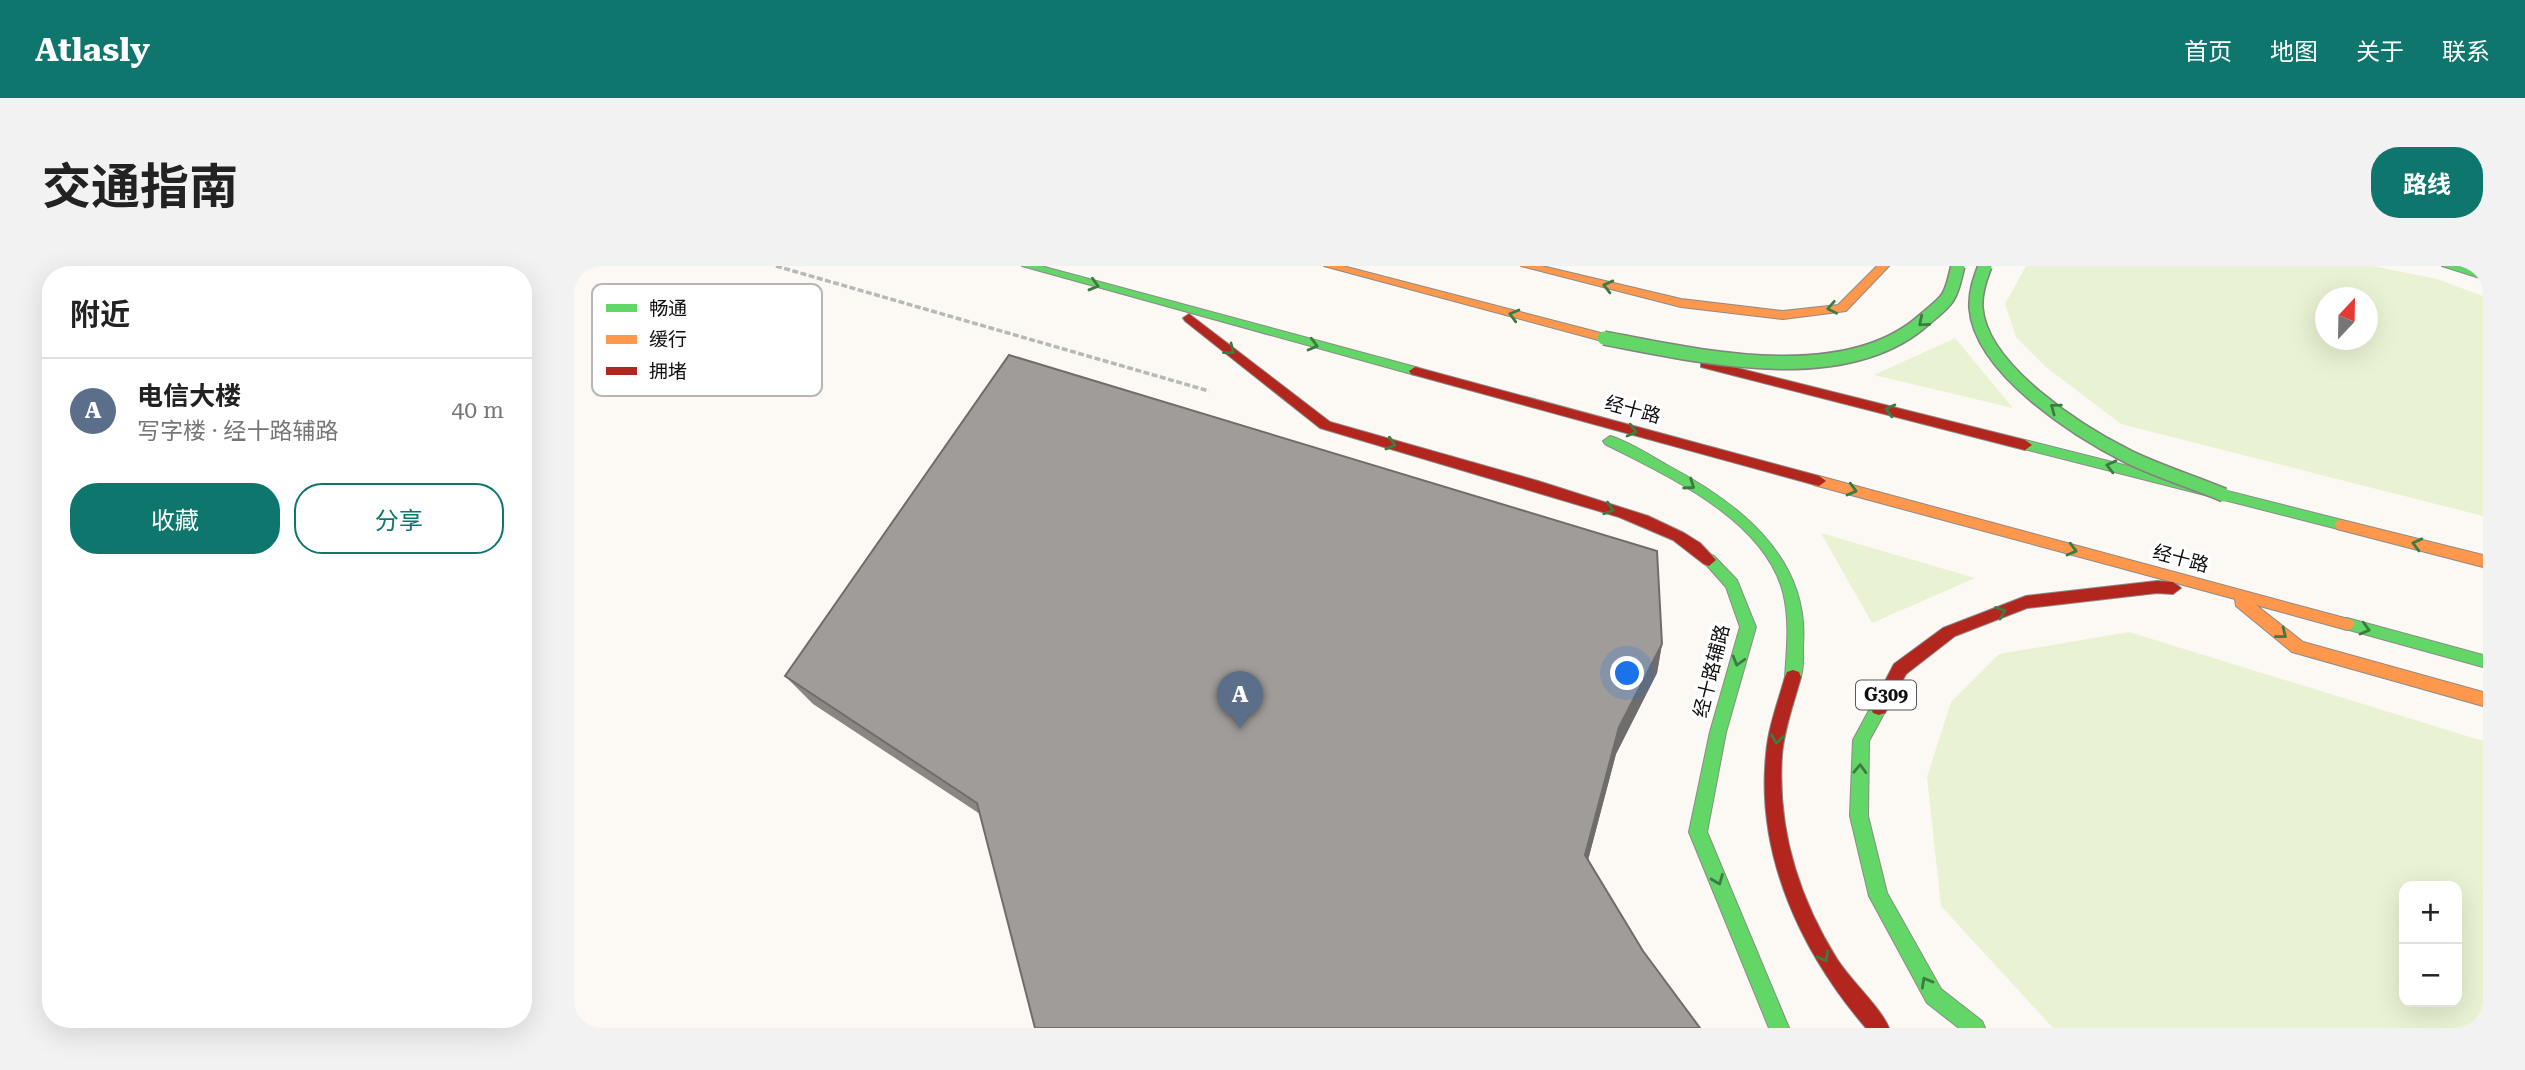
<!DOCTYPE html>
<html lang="zh">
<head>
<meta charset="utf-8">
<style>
	:root { --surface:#fff; --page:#f2f2f2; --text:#222; --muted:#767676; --line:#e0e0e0; --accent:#0f766e }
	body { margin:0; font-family:"Roboto Serif","Noto Sans SC",serif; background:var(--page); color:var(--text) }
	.controls { position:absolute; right:21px; bottom:21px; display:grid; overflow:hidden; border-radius:14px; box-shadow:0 7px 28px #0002 }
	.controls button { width:63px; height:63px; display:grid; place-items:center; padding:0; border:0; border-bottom:2px solid var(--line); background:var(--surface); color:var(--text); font:35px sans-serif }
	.compass { position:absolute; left:1741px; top:21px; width:63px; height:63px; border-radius:50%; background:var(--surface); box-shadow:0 7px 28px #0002; rotate:22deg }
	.you { position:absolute; left:1054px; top:408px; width:24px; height:24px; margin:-18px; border:5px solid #fff; border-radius:50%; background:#1a73e8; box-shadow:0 0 0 10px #1a73e833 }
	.badge { display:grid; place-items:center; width:46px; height:46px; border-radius:50%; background:var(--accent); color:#fff; font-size:23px; font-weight:700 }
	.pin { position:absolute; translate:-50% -58px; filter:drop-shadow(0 2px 4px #0008) }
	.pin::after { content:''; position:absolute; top:37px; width:24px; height:21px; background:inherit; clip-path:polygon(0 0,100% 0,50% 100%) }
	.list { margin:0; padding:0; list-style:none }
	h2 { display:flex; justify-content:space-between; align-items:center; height:91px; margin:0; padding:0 28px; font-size:30px }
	h2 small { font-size:23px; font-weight:400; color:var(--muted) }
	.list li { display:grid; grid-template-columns:46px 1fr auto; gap:21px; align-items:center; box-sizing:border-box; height:105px; padding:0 28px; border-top:2px solid var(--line) }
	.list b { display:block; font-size:26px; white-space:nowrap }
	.list p { margin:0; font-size:23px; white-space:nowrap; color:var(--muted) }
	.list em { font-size:23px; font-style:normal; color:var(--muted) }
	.actions { display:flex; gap:14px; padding:21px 28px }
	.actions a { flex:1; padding:16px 0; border:2px solid var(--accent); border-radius:28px; text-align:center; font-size:24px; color:var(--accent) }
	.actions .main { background:var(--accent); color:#fff }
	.map { position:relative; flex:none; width:1909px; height:762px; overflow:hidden; border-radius:28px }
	header { display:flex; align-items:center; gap:42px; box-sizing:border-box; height:98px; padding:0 35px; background:var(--accent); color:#fff }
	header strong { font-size:33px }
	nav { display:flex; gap:38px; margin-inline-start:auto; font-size:24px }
	.intro { display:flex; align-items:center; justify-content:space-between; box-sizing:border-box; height:168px; padding:0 42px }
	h1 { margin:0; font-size:49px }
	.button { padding:18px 32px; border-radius:28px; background:var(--accent); color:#fff; font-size:24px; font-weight:700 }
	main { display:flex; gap:42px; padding:0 42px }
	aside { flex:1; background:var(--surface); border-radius:28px; box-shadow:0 7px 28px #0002 }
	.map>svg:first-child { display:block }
	.green { fill:#e9f2d2; fill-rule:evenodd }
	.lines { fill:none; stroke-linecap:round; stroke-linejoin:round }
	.fast-casing { stroke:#8c8b89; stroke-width:2 }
	.slow-casing { stroke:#8c8b89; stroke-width:2 }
	.jam-casing { stroke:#8c8b89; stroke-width:2 }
	.path { stroke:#b9b8b8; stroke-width:3.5; stroke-dasharray:6 2.5; stroke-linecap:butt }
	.fast { fill:#63d668; fill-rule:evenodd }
	.slow { fill:#ff974d; fill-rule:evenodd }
	.jam { fill:#b3261e; fill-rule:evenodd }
	.fast-bridge-casing { stroke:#83827f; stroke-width:16; stroke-linecap:butt }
	.fast-bridge { stroke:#63d668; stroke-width:13 }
	.wall { fill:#898684 }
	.shaded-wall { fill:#6f6d6b }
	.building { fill:#9f9c99; stroke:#6f6d6b; stroke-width:2 }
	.oneway { stroke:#3d7c40 }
	.labels { text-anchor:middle; stroke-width:7; stroke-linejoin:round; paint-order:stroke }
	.shield { fill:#fff; stroke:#575757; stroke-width:2 }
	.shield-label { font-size:18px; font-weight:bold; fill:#0f0f0f }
	.street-label { font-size:19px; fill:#0f0f0f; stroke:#fff }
	.key { fill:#fff; stroke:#b7b7b7; stroke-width:2 }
	.key-label { font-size:19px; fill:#0f0f0f }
</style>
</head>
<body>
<header>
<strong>Atlasly</strong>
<nav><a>首页</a><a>地图</a><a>关于</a><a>联系</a></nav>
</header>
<div class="intro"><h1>交通指南</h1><a class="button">路线</a></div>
<main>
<aside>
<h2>附近<small></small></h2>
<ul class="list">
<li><span class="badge" style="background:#5c6f8a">A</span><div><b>电信大楼</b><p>写字楼 · 经十路辅路</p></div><em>40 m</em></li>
</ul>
<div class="actions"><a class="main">收藏</a><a>分享</a></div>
</aside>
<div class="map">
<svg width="1909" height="762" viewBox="0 0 1909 762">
	<rect width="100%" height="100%" fill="#fcf9f4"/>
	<!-- green -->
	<g class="green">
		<path d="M1452 0H1799L1863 13 1909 30V250L1547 158 1472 101 1442 71 1431 38ZM1752 32H1794V74H1752Z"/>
		<path d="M1381 72 1439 142 1300 109Z"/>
		<path d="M1247 267 1401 312 1298 357Z"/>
		<path d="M1555 366 1909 475V762H1479L1367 640 1353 511 1377 436 1425 388ZM1883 620V736H1830V620Z"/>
	</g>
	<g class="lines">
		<defs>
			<g id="fast">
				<path d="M448 0H467L845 102 847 105 841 109Z"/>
				<path d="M1868 0H1887L1909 6V13Z"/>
				<path d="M1036 170C1056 176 1075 189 1093 199 1163 236 1236 291 1229 379 1229 391 1230 405 1225 416H1213L1211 411C1213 382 1216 354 1209 326 1189 252 1093 210 1031 178L1029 175Z"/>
				<path d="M1451 174 1768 254 1775 259 1768 264 1446 182 1444 179 1446 176Z"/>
				<path d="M1135 288 1140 290 1163 314 1182 361 1152 466 1133 566 1215 762H1195L1115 566 1136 466 1166 361 1152 321 1128 294Z"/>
				<path d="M1773 352 1909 389V401L1768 362 1765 358 1768 354Z"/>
				<path d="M1305 435 1311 437 1313 442 1295 475 1294 550 1313 627 1367 723 1408 755 1411 762H1385L1353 737 1295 630 1276 550 1279 474 1299 437Z"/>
			</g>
			<g id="slow">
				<path d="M750 0H769L1069 78 1071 81 1065 85Z"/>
				<path d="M947 0H968L1107 33 1209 45 1264 39 1303 0H1315L1272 45 1209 53 1107 41Z"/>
				<path d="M1245 210 1778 354 1781 358 1778 362 1773 364 1682 339 1729 376 1909 426V440L1718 386 1662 340 1661 333 1240 219 1238 215 1240 211Z"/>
				<path d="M1768 254 1909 289V301L1763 263 1761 259 1763 255Z"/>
			</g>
			<g id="jam">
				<path d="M615 48 756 156 964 215 1074 250 1110 267 1126 277 1142 294 1135 300 1130 298 1099 274 1045 251 746 162 611 55 609 52Z"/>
				<path d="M1131 94 1451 174 1458 179 1451 184 1127 101V95Z"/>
				<path d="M841 101 1245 210 1252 215 1245 220 837 108 835 105Z"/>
				<path d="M1583 315 1599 316 1607 322 1599 328 1583 327 1453 342 1381 370 1332 408 1311 447 1305 449 1299 447 1297 442 1320 398 1369 362 1452 330Z"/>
				<path d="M1219 404 1225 406 1227 411C1220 437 1210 463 1208 489 1203 563 1225 632 1263 693 1277 715 1307 742 1315 762H1292C1227 686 1182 590 1192 489 1194 462 1204 436 1211 411L1213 406Z"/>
			</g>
		</defs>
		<!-- fast casing -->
		<use href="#fast" class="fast-casing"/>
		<!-- slow casing -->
		<use href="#slow" class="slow-casing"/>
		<!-- jam casing -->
		<use href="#jam" class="jam-casing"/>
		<!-- path -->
		<path class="path" d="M202 0 635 125"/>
		<!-- fast -->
		<use href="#fast" class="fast"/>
		<!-- slow -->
		<use href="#slow" class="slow"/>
		<!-- jam -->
		<use href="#jam" class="jam"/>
		<defs>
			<g id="fast-bridge">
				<path d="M1411 0C1406 13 1401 27 1402 42 1407 104 1505 166 1555 191 1586 206 1619 216 1650 229"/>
				<path d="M1030 72C1124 90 1272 125 1351 53 1359 46 1369 39 1374 31 1380 21 1381 10 1384 0"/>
			</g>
		</defs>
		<!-- fast-bridge casing -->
		<use href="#fast-bridge" class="fast-bridge-casing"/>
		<!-- fast-bridge -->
		<use href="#fast-bridge" class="fast-bridge"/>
	</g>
	<!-- wall -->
	<path class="wall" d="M1088 378 1083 407 1042 488 1014 594 406 548 239 438 211 410Z"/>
	<!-- shaded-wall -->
	<path class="shaded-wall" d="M1088 378 1083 407 1042 488 1009 613 1011 589 1045 461Z"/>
	<!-- building -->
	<path class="building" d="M435 89 1083 285 1088 378 1045 461 1011 589 1069 685 1126 762H461L403 537 211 410Z"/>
	<!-- one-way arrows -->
	<defs><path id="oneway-chevron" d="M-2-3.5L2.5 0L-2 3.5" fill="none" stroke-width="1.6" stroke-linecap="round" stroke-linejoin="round" transform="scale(1.75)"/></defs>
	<g class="oneway">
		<use href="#oneway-chevron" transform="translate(520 19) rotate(16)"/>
		<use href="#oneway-chevron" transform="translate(1034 20) rotate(-166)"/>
		<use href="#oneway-chevron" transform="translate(1258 42) rotate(169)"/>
		<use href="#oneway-chevron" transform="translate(940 49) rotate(-165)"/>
		<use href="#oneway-chevron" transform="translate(1349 56) rotate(140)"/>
		<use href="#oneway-chevron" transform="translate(739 79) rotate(15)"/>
		<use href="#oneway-chevron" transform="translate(656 84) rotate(38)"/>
		<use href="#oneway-chevron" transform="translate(1481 142) rotate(-144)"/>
		<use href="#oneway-chevron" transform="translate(1316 144) rotate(-166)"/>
		<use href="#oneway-chevron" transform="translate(1058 165) rotate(15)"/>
		<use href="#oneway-chevron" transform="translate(817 178) rotate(16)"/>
		<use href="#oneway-chevron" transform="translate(1537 200) rotate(-166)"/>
		<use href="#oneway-chevron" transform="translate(1116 219) rotate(35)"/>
		<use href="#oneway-chevron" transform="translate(1278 224) rotate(15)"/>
		<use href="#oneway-chevron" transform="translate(1035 243) rotate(18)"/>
		<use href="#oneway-chevron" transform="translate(1843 278) rotate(-166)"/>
		<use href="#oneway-chevron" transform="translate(1498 284) rotate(15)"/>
		<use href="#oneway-chevron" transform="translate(1427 346) rotate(-21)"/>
		<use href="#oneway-chevron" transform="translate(1791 363) rotate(15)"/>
		<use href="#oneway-chevron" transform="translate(1708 368) rotate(38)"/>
		<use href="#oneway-chevron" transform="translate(1164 395) rotate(106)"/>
		<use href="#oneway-chevron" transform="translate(1203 473) rotate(98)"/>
		<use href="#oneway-chevron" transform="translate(1286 503) rotate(-88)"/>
		<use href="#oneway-chevron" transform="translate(1144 614) rotate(68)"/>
		<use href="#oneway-chevron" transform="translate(1250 691) rotate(61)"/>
		<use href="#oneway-chevron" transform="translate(1352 716) rotate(-119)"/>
	</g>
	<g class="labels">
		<!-- shield labels -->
		<rect class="shield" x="1282" y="414.5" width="60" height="29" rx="5"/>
		<g class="shield-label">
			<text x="1312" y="435">G309</text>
		</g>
		<!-- street labels -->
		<g class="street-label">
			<text transform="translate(1059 143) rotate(15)" y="7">经十路</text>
			<text transform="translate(1607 292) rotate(15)" y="7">经十路</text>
			<text transform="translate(1137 405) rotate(-76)" y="7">经十路辅路</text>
		</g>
	</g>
	<!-- legend -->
	<rect x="18" y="18" width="230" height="112" rx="10" class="key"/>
	<rect x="32" y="38" width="31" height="8" fill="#63d668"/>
	<rect x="32" y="69" width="31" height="9" fill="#ff974d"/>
	<rect x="32" y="101" width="31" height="8" fill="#b3261e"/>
	<g class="key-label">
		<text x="75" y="49">畅通</text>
		<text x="75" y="80">缓行</text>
		<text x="75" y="112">拥堵</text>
	</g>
</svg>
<div class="controls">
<button>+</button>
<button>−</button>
</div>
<svg class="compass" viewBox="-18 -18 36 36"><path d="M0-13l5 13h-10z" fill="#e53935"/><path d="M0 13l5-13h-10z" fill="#767676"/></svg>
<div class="you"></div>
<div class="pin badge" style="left:666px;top:463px;background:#5c6f8a">A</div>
</div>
</main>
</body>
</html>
